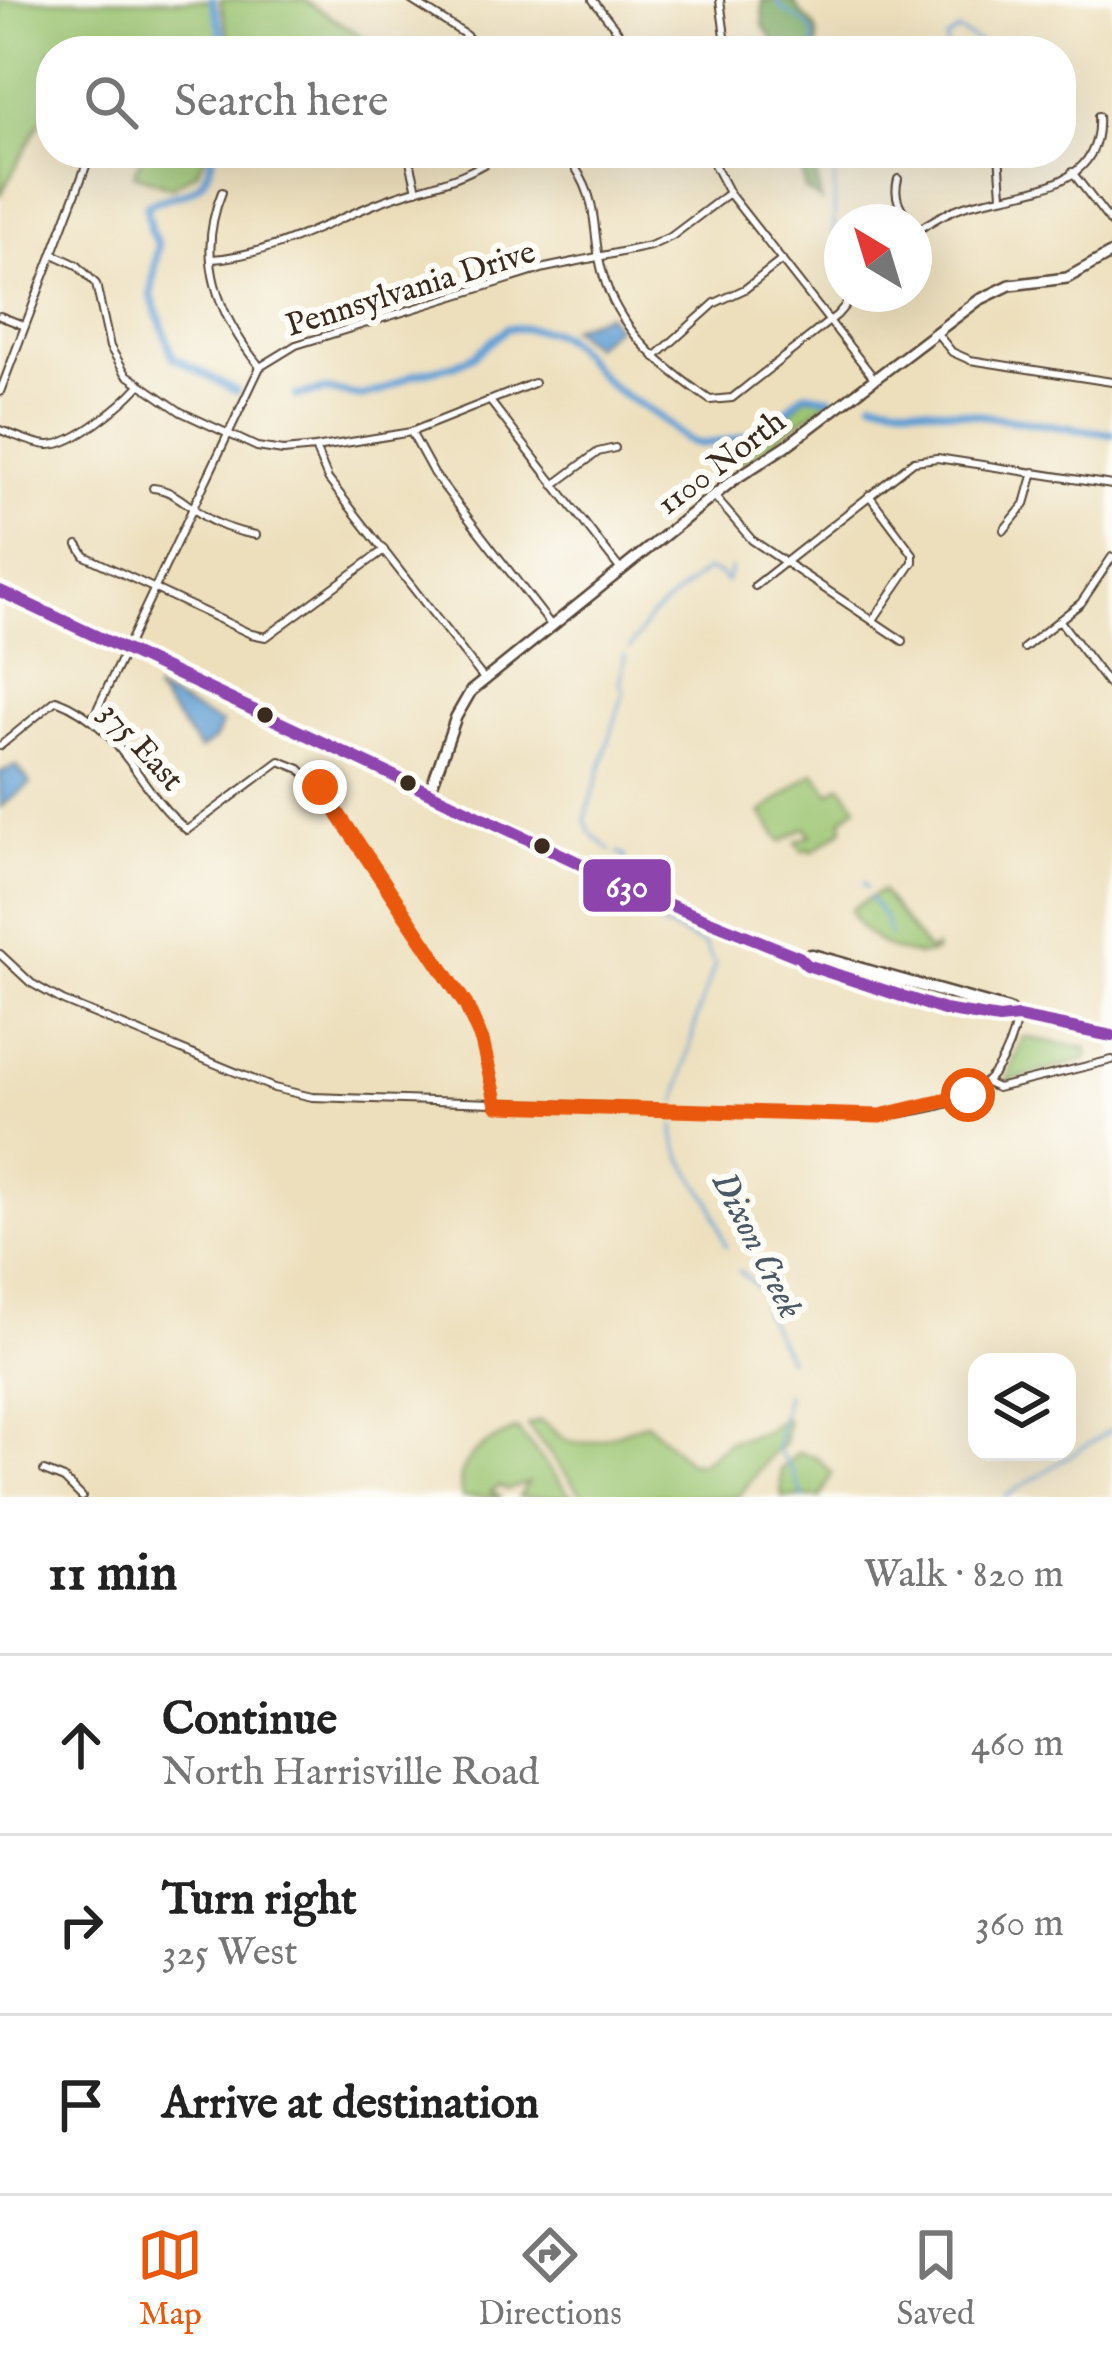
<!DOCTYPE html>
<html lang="en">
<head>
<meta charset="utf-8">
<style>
	:root { --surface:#fff; --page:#f2f2f2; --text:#222; --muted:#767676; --line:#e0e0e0; --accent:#ea580c }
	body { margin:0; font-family:"IM FELL English",serif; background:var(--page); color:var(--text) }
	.controls { position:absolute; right:36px; bottom:36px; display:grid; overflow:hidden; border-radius:24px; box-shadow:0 12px 48px #0002 }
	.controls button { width:108px; height:108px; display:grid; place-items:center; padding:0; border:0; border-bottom:3px solid var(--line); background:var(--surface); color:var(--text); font:60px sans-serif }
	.compass { position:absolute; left:824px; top:204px; width:108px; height:108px; border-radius:50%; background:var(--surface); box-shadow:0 12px 48px #0002; rotate:322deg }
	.stop { position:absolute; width:36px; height:36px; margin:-27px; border:9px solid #ea580c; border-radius:50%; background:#fff }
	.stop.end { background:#ea580c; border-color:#fff; box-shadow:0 3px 12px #0008 }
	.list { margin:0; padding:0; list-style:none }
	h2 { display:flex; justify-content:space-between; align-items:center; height:156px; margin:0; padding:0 48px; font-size:51px }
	h2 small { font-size:39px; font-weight:400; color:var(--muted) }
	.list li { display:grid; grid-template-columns:78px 1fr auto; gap:36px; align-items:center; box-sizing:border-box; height:180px; padding:0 48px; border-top:3px solid var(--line) }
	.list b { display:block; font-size:45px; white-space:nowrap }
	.list p { margin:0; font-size:39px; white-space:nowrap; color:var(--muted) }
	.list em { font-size:39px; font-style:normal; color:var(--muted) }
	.icon { flex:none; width:66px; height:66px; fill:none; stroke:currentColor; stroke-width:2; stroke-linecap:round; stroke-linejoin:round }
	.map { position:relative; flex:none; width:1112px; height:1497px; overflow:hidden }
	.search { position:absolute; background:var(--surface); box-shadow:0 12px 48px #0002; left:36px; right:36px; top:36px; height:132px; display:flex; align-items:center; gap:30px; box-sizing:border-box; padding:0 42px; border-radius:48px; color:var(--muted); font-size:45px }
	.sheet { height:696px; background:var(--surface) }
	nav { display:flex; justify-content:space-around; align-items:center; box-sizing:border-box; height:168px; border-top:3px solid var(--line); background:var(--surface); font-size:33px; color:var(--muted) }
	nav a { display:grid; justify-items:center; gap:6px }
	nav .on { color:var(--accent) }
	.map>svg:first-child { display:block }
	.green { fill:#9dc673; stroke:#6c7848; stroke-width:3 }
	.forest { fill:#7eab65; stroke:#5c6a42; stroke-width:3 }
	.water { fill:#629fd3; stroke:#4e6478; stroke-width:3 }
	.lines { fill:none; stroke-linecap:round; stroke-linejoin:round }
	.stream { stroke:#629fd3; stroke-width:3 }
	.canal { stroke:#629fd3; stroke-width:8 }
	.street-casing { stroke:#564536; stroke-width:10 }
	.secondary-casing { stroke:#564536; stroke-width:14 }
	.primary-casing { stroke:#564536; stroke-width:15 }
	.street { stroke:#fff; stroke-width:6 }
	.secondary { stroke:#fff; stroke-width:9 }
	.primary { stroke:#fff; stroke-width:10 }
	.bus-1-casing { stroke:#fdfcf7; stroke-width:21 }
	.bus-1 { stroke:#8e44ad; stroke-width:12 }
	.route { stroke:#ea580c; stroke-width:15 }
	.bus-dot { fill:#3b2a1e; stroke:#fdfcf7; stroke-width:4.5 }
	.labels { text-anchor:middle; stroke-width:12; stroke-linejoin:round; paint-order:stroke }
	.street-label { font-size:33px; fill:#3b2a1e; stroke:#fdfcf7 }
	.water-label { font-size:36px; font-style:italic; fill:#4b5966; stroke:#fdfcf7 }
	.line-badge { stroke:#fdfcf7; stroke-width:4.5 }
	.badge-label { font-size:33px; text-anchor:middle; font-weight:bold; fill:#fff }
</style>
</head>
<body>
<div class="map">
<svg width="1112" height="1497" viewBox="0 0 1112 1497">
	<rect width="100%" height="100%" fill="#fdfcf7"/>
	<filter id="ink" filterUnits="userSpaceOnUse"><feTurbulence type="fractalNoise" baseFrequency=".00833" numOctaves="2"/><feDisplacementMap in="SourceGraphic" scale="24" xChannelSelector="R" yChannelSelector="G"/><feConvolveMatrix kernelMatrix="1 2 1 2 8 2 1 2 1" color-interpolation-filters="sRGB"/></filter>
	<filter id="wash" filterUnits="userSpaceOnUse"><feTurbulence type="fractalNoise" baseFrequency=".004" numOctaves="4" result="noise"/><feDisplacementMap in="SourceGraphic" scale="48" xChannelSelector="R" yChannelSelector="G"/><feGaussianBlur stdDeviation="2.7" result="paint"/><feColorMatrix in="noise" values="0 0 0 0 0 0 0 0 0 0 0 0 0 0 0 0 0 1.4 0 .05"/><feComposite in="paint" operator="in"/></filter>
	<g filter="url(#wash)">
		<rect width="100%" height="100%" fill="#eddfbc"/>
		<!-- green -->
		<g class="green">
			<path d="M0 0H210L225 51H51V102L0 196Z"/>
			<path d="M220 0H304L372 43 368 51H232Z"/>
			<path d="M143 153H207L197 172 171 187 134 174Z"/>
			<path d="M805 397 831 399 742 463 730 445 774 430Z"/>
			<path d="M814 772 830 793 841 785 857 806 842 819 843 829 812 852 809 848 803 852 796 842 811 835 806 827 781 842 761 813Z"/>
			<path d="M881 891 928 951 935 948V952C908 964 857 937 851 909Z"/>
			<path d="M1023 1037 1087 1048 1086 1060 1006 1081Z"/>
			<path d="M783 1417 787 1421 784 1444 773 1452 738 1497H584L527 1425 540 1421C551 1426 553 1432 563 1438 585 1454 624 1428 647 1423L688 1462 700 1464 728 1442 767 1431Z"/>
			<path d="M517 1429 572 1497H519L528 1483 507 1490 499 1486 491 1492 501 1497H462C452 1458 486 1443 517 1429Z"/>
			<path d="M799 1452 817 1458 832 1473 821 1497H782L780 1470Z"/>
		</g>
		<!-- forest -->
		<g class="forest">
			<path d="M762 0H794C801 24 823 17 816 51H781L763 26Z"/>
			<path d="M799 153H817L815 165 821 201 805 190Z"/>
		</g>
		<!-- water -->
		<g class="water">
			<path d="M606 314 616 327 593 346 570 328Z"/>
			<path d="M154 690 222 724 214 740 200 750Z"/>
			<path d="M17 766 31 784 0 807V772Z"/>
		</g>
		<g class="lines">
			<!-- stream -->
			<g class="stream">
				<path d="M779 0 777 3C791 21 822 21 812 51"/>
				<path d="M948 51 946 40 958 31 995 51"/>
				<path d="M834 235 835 153"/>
				<path d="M630 648 650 617 706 570 719 574 726 582 731 568"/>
				<path d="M611 851 590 832 585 820 624 691 620 683 625 655"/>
				<path d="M618 853 625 856V865"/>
				<path d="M864 883 867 888"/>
				<path d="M870 898 884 917 890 936"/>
				<path d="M617 904 704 945 715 964 697 1016 677 1101"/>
				<path d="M675 1125C669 1146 698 1182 710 1201 716 1212 720 1233 726 1246"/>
				<path d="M739 1271 761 1290 764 1312 788 1359"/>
				<path d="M786 1394 776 1449 791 1469 803 1497"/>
				<path d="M1005 1497 1112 1429"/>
			</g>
			<!-- canal -->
			<g class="canal">
				<path d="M212 0 227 51"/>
				<path d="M213 153C202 202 186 187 147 205L150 230 158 245 151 295 173 357 236 391"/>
				<path d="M296 396 327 390 361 396 381 391 412 375 454 365 475 355 507 328C581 327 567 350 614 388 629 400 647 407 662 419 673 427 686 443 700 444 719 444 747 436 765 430 783 423 789 402 806 393L831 398"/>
				<path d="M873 400 1112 434"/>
			</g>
		</g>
	</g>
	<g filter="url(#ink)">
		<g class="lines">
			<defs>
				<g id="street">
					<path d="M411 0 463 33 483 51"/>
					<path d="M593 0 633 51"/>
					<path d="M720 0 727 51"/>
					<path d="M408 153 417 190"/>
					<path d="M565 153C606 205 587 230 606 284 624 336 667 370 710 400L732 398 837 315 855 294"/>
					<path d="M708 153 729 193 874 378"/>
					<path d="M999 153 1002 195"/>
					<path d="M1072 172 1112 224"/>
					<path d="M898 179C893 197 900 208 911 222"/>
					<path d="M222 192C195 258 218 315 260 367"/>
					<path d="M914 233C929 222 946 212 964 206 1017 189 1103 194 1098 116"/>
					<path d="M53 254 77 265 96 284 110 347 126 374 181 412 257 447 283 451 315 448 411 432 534 383"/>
					<path d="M212 259C272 255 324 224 380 202 422 185 463 182 500 153"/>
					<path d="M0 316 25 326"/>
					<path d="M936 332 952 352 970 360 1112 382"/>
					<path d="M655 357 715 303 745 289 782 260"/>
					<path d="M0 392 91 153"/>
					<path d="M490 401 620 569"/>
					<path d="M0 430C15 435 32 444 48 445 74 446 123 404 140 385"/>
					<path d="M411 432 434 474 551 625"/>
					<path d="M315 448 328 479 484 679"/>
					<path d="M554 485 598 452 615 448"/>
					<path d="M153 488C172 490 183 501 198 512 213 524 237 532 256 535"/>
					<path d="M869 495 913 554V562L873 620"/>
					<path d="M714 496 752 540 903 641"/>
					<path d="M1004 530 1025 504 1034 472"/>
					<path d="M78 545 85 556 251 634 266 637 384 550"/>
					<path d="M755 586 914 461 937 458 1112 485"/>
					<path d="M1060 621 1112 689"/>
					<path d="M1024 648 1081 603 1112 557"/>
					<path d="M93 718 260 367 296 345 545 268 650 246 672 236 729 193"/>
					<path d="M0 746 56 700C124 726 136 789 187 830L280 761 300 769 327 796 466 1005 482 1041 497 1105"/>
					<path d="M0 954 31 983 63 1001 274 1088 312 1097 880 1116C956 1105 997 1101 1017 1019"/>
					<path d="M988 1084 997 1088 1112 1060"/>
					<path d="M44 1471 64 1479 82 1497"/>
				</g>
				<path id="secondary" d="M429 794 456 717 471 691 732 481 786 446 979 300 1010 285 1067 278 1112 253"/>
				<g id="primary">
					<path d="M0 591 660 901 799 957 807 965C851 981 976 1028 1018 1017"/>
					<path d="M799 957 812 955 1008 1010 1018 1017 1112 1036"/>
				</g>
			</defs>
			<!-- street casing -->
			<use href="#street" class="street-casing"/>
			<!-- secondary casing -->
			<use href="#secondary" class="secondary-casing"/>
			<!-- primary casing -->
			<use href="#primary" class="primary-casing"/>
			<!-- street -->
			<use href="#street" class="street"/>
			<!-- secondary -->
			<use href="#secondary" class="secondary"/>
			<!-- primary -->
			<use href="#primary" class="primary"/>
			<defs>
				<path id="bus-1" d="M0 591 660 901 799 957 807 965 944 1010 999 1019 1018 1017 1112 1036"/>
			</defs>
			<!-- bus-1 casing -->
			<use href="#bus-1" class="bus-1-casing"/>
			<!-- bus-1 -->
			<use href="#bus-1" class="bus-1"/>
		</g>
	</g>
	<g class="lines" filter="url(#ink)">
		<!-- route -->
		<path class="route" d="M320 787 466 1005 482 1041 497 1105 880 1116 968 1095"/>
	</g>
	<!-- markers -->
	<g class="bus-dot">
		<circle cx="265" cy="715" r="10"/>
		<circle cx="408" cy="783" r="10"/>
		<circle cx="542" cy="846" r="10"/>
	</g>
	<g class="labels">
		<!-- street labels -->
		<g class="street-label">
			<text transform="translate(410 287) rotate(-17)" y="12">Pennsylvania Drive</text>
			<text transform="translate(720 461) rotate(-37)" y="12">1100 North</text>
			<text transform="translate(143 745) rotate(48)" y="12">375 East</text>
		</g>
		<!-- water labels -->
		<g class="water-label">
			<text transform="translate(759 1244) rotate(63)" y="13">Dixon Creek</text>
		</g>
	</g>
	<rect class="line-badge" x="581" y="857" width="92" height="57" rx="12" fill="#8e44ad"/>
	<g class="badge-label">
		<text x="627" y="897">630</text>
	</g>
</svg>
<div class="controls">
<button><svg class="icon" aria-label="layers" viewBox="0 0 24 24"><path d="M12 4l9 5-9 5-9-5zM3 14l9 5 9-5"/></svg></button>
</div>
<svg class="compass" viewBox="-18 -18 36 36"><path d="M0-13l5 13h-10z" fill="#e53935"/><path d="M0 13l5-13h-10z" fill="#767676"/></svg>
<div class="stop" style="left:968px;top:1095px"></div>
<div class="stop end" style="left:320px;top:787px"></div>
<div class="search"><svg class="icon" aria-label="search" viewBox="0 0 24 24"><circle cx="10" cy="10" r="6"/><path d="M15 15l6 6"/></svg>Search here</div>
</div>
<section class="sheet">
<h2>11 min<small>Walk · 820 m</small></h2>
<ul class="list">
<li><svg class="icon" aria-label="ahead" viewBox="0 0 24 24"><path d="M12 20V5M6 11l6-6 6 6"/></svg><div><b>Continue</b><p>North Harrisville Road</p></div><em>460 m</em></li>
<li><svg class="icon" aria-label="right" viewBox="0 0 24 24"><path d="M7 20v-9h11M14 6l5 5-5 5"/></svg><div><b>Turn right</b><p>325 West</p></div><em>360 m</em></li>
<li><svg class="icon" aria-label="arrive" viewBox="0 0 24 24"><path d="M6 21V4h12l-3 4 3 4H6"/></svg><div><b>Arrive at destination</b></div></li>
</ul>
</section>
<nav>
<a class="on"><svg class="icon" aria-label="map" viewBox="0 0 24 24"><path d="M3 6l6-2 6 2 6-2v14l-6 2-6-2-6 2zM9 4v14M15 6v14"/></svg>Map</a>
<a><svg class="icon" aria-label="directions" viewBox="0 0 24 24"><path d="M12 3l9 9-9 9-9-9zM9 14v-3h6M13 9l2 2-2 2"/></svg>Directions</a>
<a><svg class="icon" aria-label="saved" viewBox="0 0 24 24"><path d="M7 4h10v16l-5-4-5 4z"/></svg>Saved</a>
</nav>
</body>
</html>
